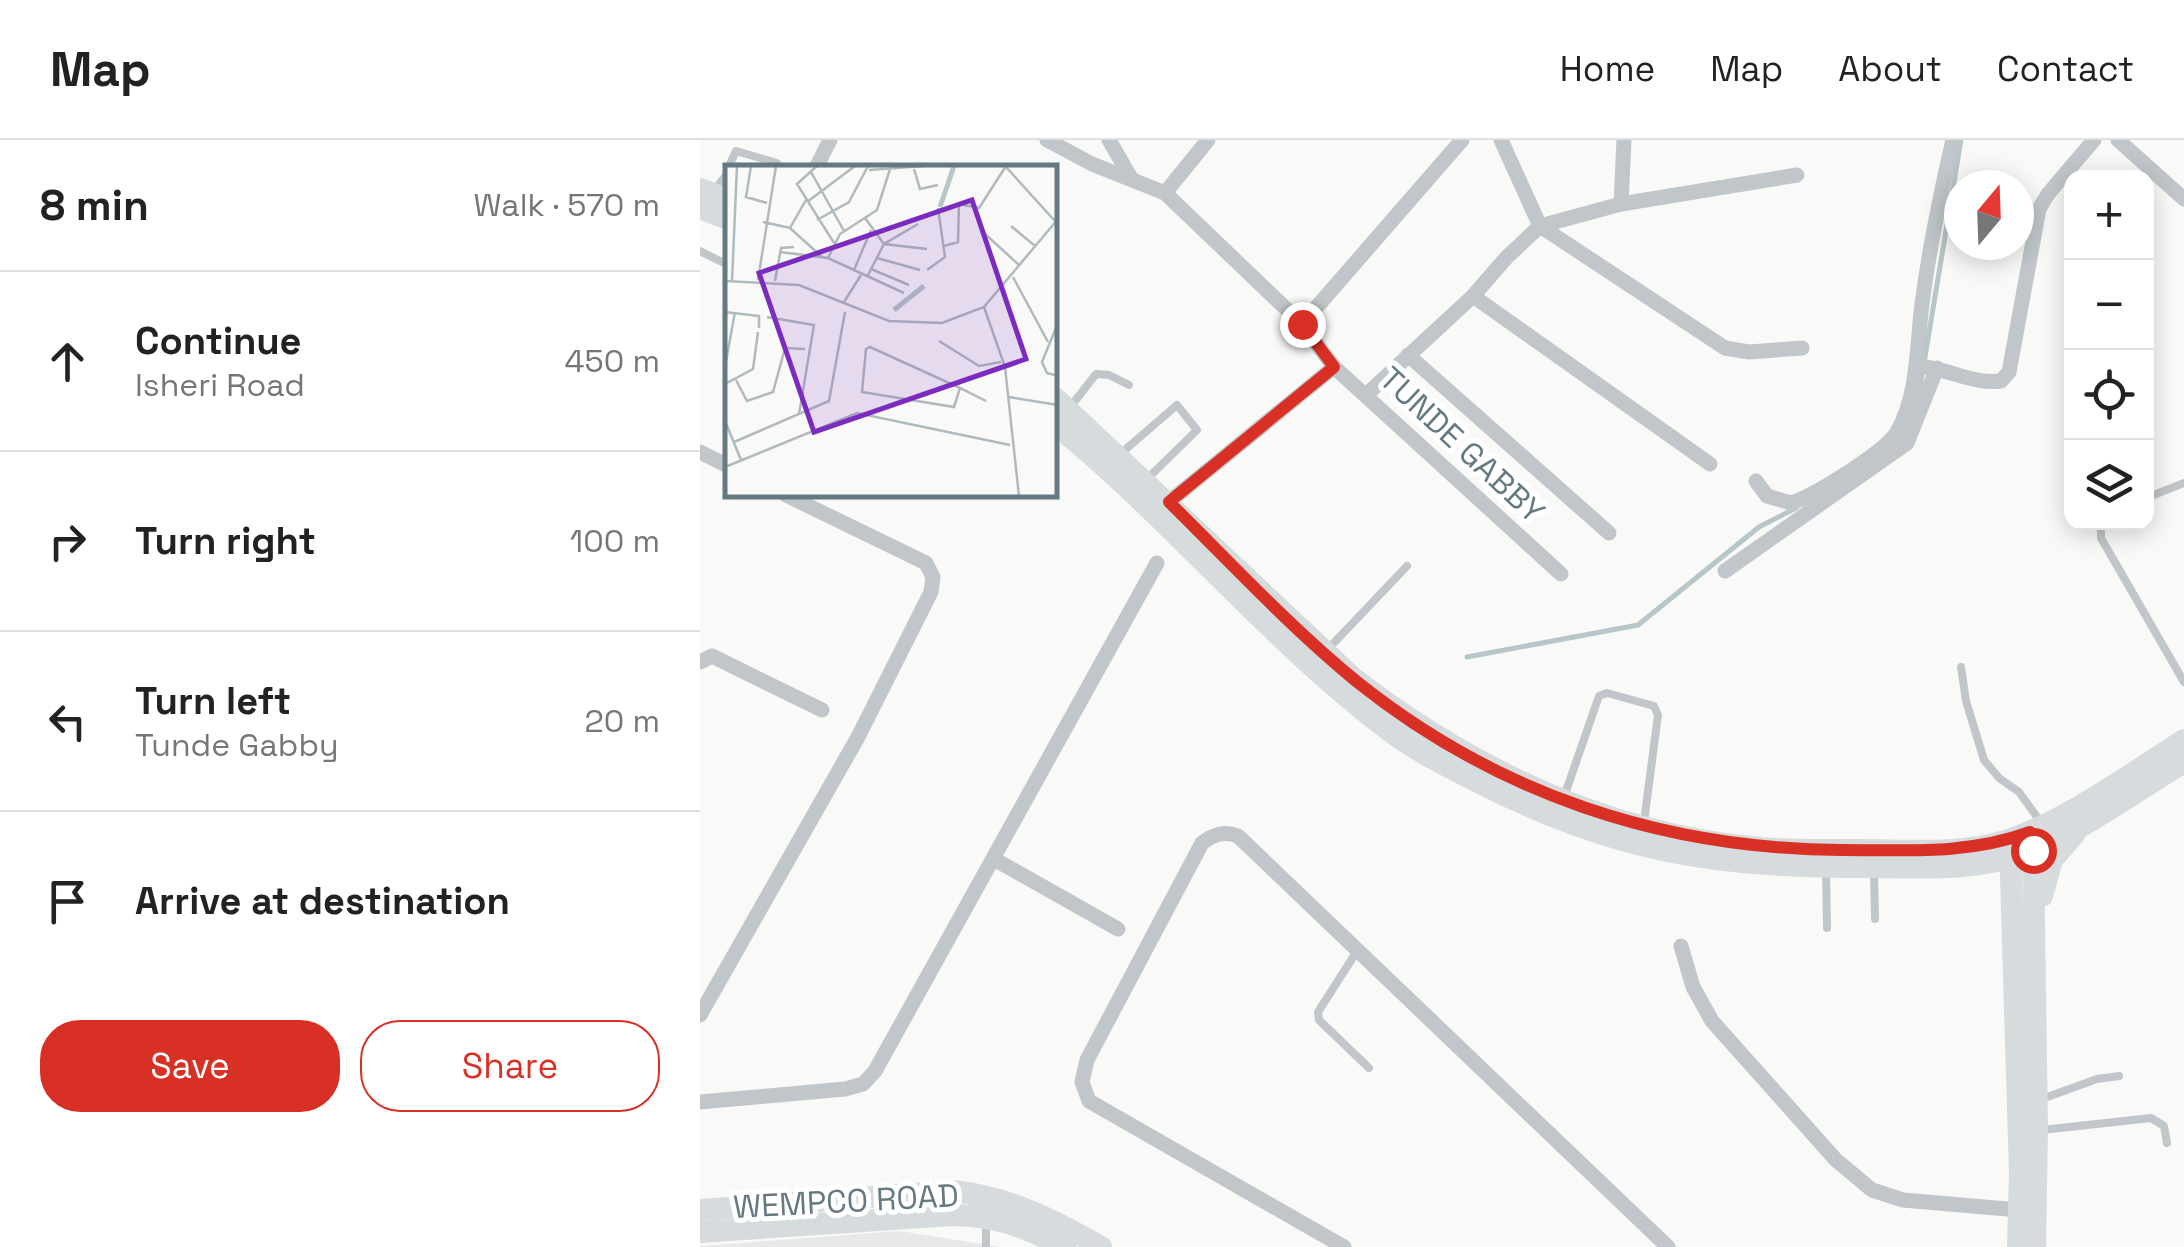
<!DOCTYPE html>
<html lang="en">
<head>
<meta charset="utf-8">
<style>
	:root { --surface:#fff; --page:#f6f6f6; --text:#222; --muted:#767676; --line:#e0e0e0; --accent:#d93025 }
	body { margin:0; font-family:"Space Grotesk",sans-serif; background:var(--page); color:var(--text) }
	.controls { position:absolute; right:30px; top:30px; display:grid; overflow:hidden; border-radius:20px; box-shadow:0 5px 25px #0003 }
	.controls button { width:90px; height:90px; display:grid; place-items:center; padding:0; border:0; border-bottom:2px solid var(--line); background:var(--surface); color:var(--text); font:50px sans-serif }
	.compass { position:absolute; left:1244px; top:30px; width:90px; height:90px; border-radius:50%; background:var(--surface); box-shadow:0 5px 25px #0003; rotate:19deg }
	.stop { position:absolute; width:30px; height:30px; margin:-22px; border:8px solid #d93025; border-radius:50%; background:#fff }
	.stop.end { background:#d93025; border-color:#fff; box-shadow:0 2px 10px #0008 }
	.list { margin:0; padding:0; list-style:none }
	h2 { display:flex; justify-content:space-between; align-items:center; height:130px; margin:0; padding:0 40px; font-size:42px }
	h2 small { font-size:32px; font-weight:400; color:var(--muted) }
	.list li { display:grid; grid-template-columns:65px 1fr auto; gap:30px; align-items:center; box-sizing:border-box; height:180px; padding:0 40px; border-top:2px solid var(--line) }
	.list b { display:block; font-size:38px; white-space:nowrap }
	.list p { margin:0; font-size:32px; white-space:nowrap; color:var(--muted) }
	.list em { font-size:32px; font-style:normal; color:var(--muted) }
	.actions { display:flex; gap:20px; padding:30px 40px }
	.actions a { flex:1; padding:22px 0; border:2px solid var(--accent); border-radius:40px; text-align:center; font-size:35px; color:var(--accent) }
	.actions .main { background:var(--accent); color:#fff }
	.icon { flex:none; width:55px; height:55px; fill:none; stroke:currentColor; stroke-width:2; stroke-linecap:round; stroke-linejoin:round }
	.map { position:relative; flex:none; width:1484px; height:1107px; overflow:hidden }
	header { display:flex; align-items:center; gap:60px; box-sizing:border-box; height:140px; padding:0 50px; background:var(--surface); border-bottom:2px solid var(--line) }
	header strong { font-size:48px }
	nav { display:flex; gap:55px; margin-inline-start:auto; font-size:35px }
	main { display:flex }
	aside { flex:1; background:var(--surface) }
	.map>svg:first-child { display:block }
	.built { fill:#e7e9e8 }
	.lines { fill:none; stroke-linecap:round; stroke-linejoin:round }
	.stream { stroke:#b7c6c8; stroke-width:5 }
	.lane { stroke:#c0c6c9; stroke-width:8 }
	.street { stroke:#c0c6c9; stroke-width:15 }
	.secondary { stroke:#d6dbde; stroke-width:22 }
	.route { stroke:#d93025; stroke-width:12 }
	.labels { text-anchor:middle; stroke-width:10; stroke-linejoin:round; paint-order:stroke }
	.street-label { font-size:32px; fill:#647982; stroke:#fff }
	.inset-river { fill:none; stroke:#b7c6c8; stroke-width:5 }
	.inset-road { fill:none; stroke:#b0babe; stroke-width:2.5 }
	.view { fill:#7b2cbf; fill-opacity:0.15; stroke:#7b2cbf; stroke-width:5 }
	.inset-edge { fill:none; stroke:#647982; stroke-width:5 }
</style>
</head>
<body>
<header>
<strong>Map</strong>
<nav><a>Home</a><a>Map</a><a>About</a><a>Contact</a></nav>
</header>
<main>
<aside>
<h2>8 min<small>Walk · 570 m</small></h2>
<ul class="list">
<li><svg class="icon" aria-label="ahead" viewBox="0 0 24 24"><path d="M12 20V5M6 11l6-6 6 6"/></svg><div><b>Continue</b><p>Isheri Road</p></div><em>450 m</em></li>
<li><svg class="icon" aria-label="right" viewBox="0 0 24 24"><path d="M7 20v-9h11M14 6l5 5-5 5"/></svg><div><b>Turn right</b></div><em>100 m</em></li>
<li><svg class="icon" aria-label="left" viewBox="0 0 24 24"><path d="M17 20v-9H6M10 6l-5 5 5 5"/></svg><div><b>Turn left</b><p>Tunde Gabby</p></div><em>20 m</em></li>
<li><svg class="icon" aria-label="arrive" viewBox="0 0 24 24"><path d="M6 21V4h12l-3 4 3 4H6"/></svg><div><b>Arrive at destination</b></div></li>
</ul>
<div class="actions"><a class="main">Save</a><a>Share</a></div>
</aside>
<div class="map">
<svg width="1484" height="1107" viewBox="0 0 1484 1107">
	<rect width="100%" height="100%" fill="#f9f9f7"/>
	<!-- built -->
	<path class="built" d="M200 1091 301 1107H0V1106Z"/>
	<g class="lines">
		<!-- stream -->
		<g class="stream">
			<path d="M1219 253 1261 0"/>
			<path d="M767 517 938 485 1059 387 1096 368"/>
		</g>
		<!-- lane -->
		<g class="lane">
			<path d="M28 28 36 11 77 23 79 28"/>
			<path d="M13 52 28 33"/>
			<path d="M0 111 28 125"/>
			<path d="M371 266 396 234 409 235 429 245"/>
			<path d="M419 315 477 265 497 290 446 340"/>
			<path d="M1446 358 1484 343"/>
			<path d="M1401 382V398L1484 542"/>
			<path d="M629 508 707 426"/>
			<path d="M1261 527 1266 561 1284 620 1299 638 1319 652 1340 681"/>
			<path d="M865 654 899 556 907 553 954 566 958 575 944 682"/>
			<path d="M1126 732 1127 788"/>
			<path d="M1174 732 1175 779"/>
			<path d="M657 811 618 872 619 880 669 928"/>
			<path d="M1339 960 1397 939 1419 936"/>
			<path d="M1342 990 1451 978 1464 986 1467 1003"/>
			<path d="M286 1107V1080"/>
		</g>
		<!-- street -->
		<g class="street">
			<path d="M347 0 392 24 465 53 602 184 634 227 861 434"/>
			<path d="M409 0 431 38"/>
			<path d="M801 0 840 86 1025 208 1049 212 1102 208"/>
			<path d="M1418 0 1484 59"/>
			<path d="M116 28 130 0"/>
			<path d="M465 53 508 0"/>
			<path d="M921 64 924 0"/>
			<path d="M773 156 1010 324"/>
			<path d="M602 184 762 0"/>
			<path d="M708 215 909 393"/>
			<path d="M1216 226C1245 227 1273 245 1301 241L1309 232 1339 69 1348 54 1394 0"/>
			<path d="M666 255 773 156 806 118 840 86 921 64 1097 35"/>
			<path d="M0 312 28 326"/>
			<path d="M1056 341 1067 356 1091 363C1114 356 1186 311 1197 292 1220 252 1216 201 1223 157 1230 104 1241 52 1253 0"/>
			<path d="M469 362 634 227"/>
			<path d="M1025 431 1207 303 1237 228"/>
			<path d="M0 522 12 516 122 570"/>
			<path d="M294 719 418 789"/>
			<path d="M981 806 993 847 1012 881 1136 1020 1172 1050 1203 1060 1319 1070"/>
			<path d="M0 875 158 597 231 452 233 437 226 423 86 355"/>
			<path d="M0 962 145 949 163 944 175 931 457 423"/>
			<path d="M644 1107 389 961 382 942 387 920 502 703C514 694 524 691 538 696L968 1107"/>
		</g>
		<!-- secondary -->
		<g class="secondary">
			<path d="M0 49 28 59"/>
			<path d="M0 68 28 79"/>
			<path d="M355 258 653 538C765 624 891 686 1032 705 1075 711 1118 710 1161 710 1209 710 1259 715 1305 701 1363 683 1432 633 1484 600"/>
			<path d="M355 284C473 380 568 499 690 591 717 612 751 628 782 644 918 713 1018 727 1169 727 1217 727 1266 731 1312 717 1370 700 1431 654 1484 622"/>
			<path d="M1330 696 1333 710 1337 990 1335 1107"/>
			<path d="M1310 703 1320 1034 1318 1107"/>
			<path d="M1342 756 1352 720 1375 693"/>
			<path d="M0 1070 254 1051C308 1057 354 1080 401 1107"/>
			<path d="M0 1092 253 1075C299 1076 324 1087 365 1107"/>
		</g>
	</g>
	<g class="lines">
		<!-- route -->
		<path class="route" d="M602 184 634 227 469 362C530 422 590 487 656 541 797 654 962 709 1142 710 1206 710 1268 715 1330 692L1333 710"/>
	</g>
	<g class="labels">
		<!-- street labels -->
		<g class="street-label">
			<text transform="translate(762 305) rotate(43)" y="11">TUNDE GABBY</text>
			<text transform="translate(146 1061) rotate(-3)" y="11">WEMPCO ROAD</text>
		</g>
	</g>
	<!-- overview -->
	<g transform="translate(25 25)">
		<rect width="332" height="332" fill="#f9f9f7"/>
		<path class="inset-river" d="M215 42 229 1M169 145 199 121"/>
		<path class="inset-road" d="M26 1 21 32 42 38M92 1 72 19 109 78M281 2 330 56M189 4 195 24 213 20M144 5 199 1M86 7 119 66M82 37 130 1M140 53 159 79 202 84M92 55 124 37 143 1M38 57 65 63 97 92M286 61 310 81M65 63 81 35M258 67 294 100M219 81 233 77 234 39 254 43 281 1M55 87 103 93 179 128M103 93 115 69 152 45 166 1M152 93 195 105M146 104 184 120M129 105 146 65M202 105 220 92 213 43M142 112 159 79 193 59M288 112 323 177M33 115 51 1M0 116 74 120 164 156 217 158 259 142 333 54M7 116 12 1M50 116 56 83 69 82M119 137 136 110M259 142 280 202 294 331M0 147 34 151V163M42 152 89 160 74 249M333 158 317 197 322 208 333 211M214 176 254 201 276 197M0 202 10 147M11 215 22 236 48 227 60 183 80 184M0 219 28 204 33 167M235 223 229 242 137 227 141 184 145 182 235 223 261 236M284 232 333 240M0 256 16 295M9 277 104 236 120 147M0 302 132 248 285 280"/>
		<path class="view" d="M247 35 301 194 89 267 34 108Z"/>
		<rect width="332" height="332" class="inset-edge"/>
	</g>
</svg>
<div class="controls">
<button>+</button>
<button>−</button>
<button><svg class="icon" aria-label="locate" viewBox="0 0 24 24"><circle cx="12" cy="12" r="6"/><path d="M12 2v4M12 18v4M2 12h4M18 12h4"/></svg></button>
<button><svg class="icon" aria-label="layers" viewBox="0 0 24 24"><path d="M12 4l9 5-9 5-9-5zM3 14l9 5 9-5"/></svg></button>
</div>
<svg class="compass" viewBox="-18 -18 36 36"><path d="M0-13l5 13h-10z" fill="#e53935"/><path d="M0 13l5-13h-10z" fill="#767676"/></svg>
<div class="stop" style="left:1333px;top:710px"></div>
<div class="stop end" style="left:602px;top:184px"></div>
</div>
</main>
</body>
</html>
